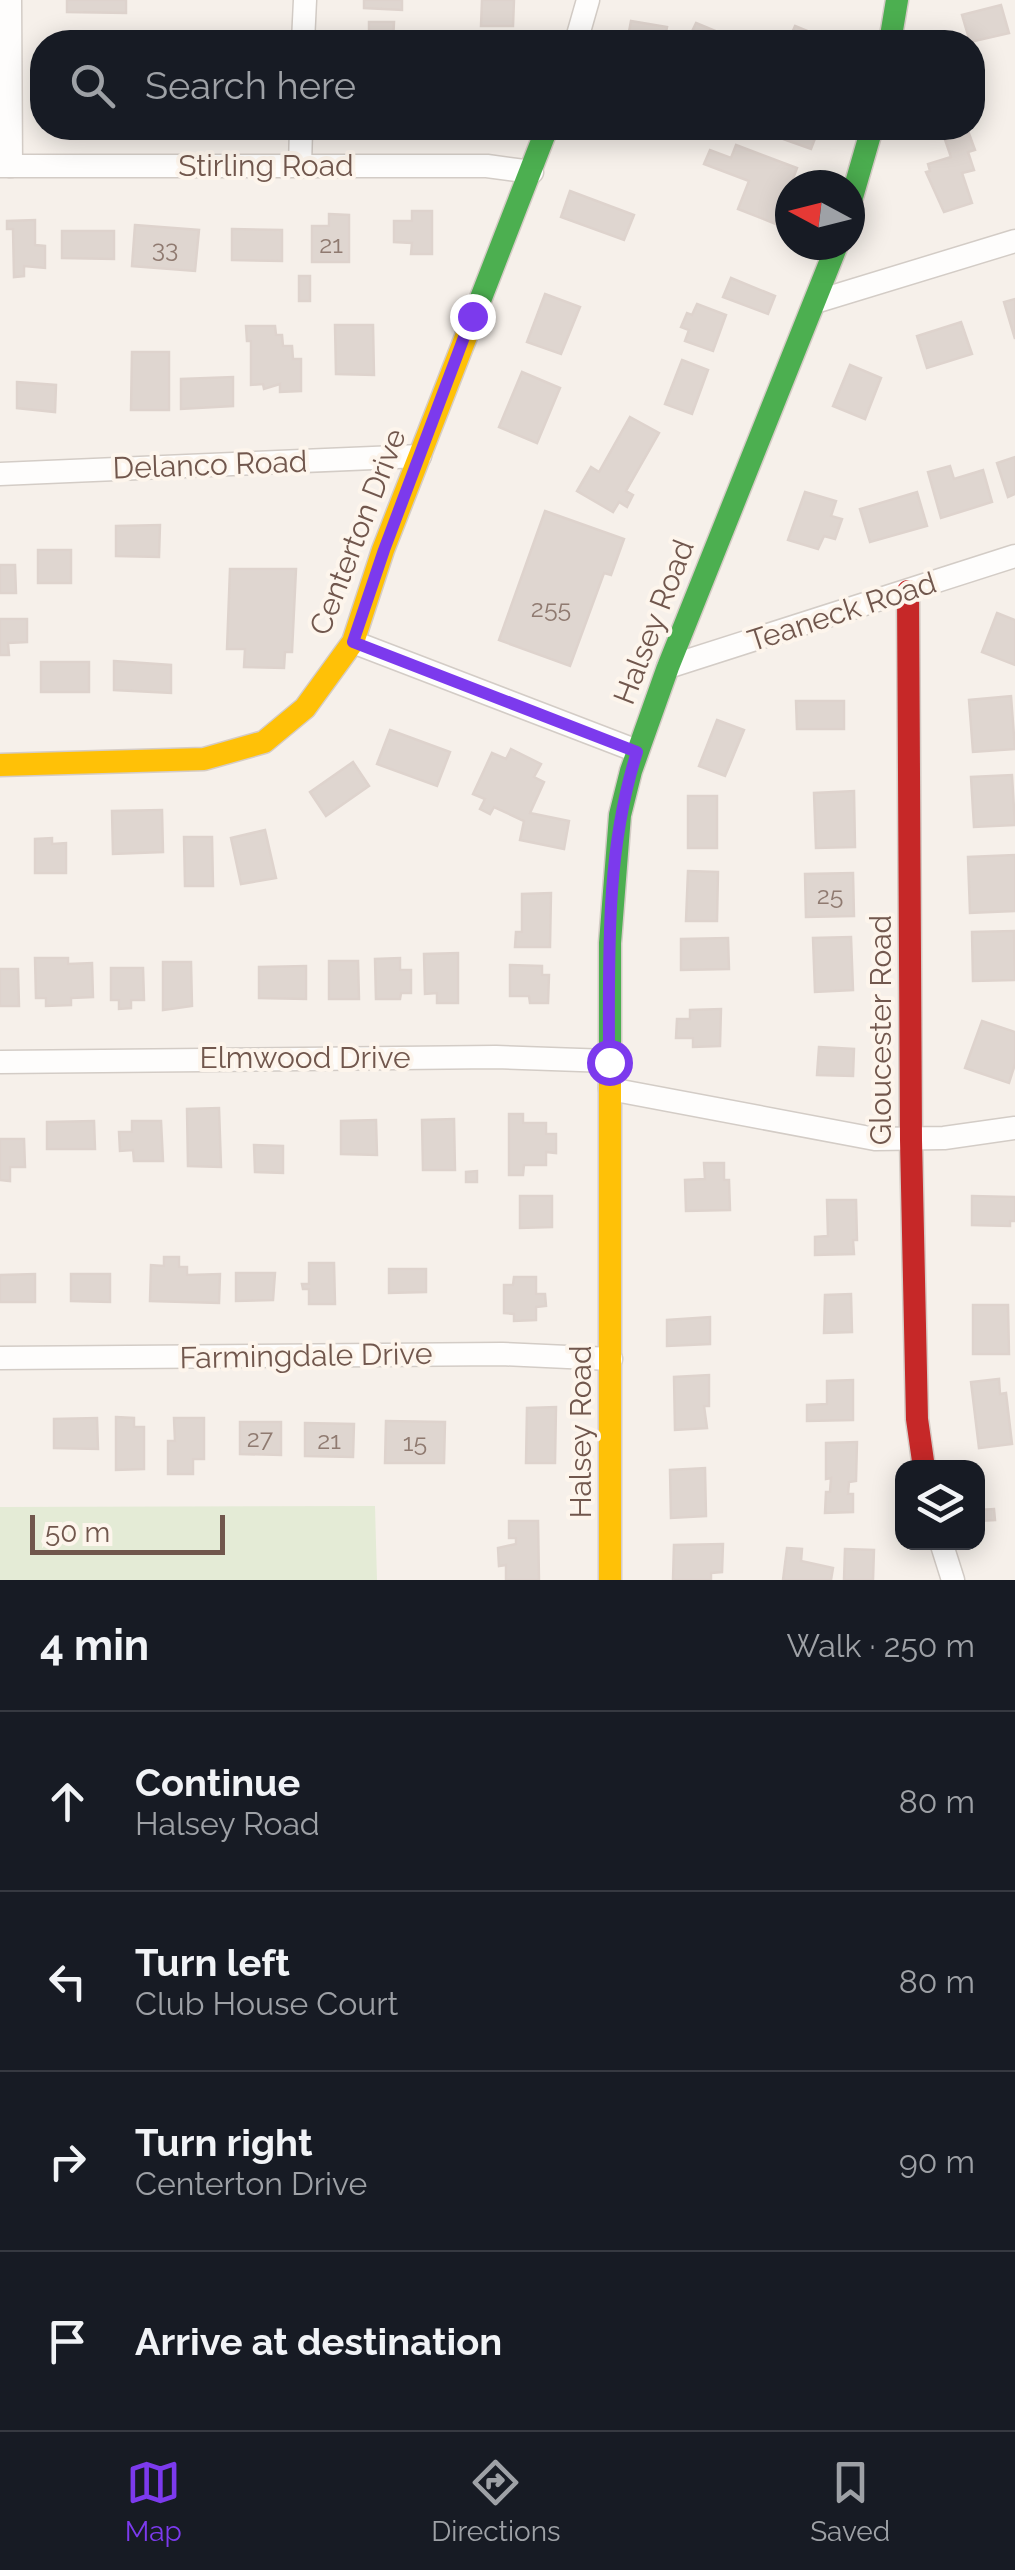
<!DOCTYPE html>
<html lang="en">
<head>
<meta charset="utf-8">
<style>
	:root { --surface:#171b24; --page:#242831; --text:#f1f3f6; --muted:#9ea1a6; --line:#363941; --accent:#7c3aed }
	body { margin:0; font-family:Raleway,sans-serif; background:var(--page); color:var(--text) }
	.controls { position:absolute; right:30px; bottom:30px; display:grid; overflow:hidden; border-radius:20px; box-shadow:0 5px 25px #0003 }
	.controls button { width:90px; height:90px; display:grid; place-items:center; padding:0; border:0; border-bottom:2px solid var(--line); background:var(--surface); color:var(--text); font:50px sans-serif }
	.compass { position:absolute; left:775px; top:170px; width:90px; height:90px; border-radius:50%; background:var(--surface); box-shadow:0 5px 25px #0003; rotate:277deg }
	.scale { position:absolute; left:30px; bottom:25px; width:195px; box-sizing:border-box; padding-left:10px; border:5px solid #71574d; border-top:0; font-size:28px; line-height:35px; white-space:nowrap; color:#71574d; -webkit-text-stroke:8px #fdf5ec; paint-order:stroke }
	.stop { position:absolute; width:30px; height:30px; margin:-22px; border:8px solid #7c3aed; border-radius:50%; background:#fff }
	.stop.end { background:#7c3aed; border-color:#fff; box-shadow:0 2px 10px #0008 }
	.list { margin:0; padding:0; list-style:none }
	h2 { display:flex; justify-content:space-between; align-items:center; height:130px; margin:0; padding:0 40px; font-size:42px }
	h2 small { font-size:32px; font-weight:400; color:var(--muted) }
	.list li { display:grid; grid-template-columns:65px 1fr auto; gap:30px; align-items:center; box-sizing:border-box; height:180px; padding:0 40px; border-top:2px solid var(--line) }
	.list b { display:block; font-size:38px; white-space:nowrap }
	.list p { margin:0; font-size:32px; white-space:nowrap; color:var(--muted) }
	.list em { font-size:32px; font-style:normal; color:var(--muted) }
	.icon { flex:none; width:55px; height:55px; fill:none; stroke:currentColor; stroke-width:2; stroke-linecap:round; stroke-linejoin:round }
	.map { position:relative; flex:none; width:1015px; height:1580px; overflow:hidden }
	.search { position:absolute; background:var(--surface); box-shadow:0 5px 25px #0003; left:30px; right:30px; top:30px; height:110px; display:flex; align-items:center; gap:25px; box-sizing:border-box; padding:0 35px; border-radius:40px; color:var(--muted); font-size:38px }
	.sheet { height:850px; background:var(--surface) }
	nav { display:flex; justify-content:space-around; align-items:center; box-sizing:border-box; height:140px; border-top:2px solid var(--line); background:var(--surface); font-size:28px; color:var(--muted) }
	nav a { display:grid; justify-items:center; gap:5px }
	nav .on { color:var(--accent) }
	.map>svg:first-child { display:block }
	.green { fill:#e4ebd6 }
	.building { fill:#dfd6d0; stroke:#ded3cd; stroke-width:2.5 }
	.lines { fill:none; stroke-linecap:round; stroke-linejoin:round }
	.street-casing { stroke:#d3ccc6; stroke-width:25 }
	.fast-casing { stroke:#d5ccc6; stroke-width:25 }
	.slow-casing { stroke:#d5ccc6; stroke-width:25 }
	.jam-casing { stroke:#d5ccc6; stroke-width:25 }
	.street { stroke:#fefdfc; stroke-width:22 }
	.fast { stroke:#4caf50; stroke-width:22 }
	.slow { stroke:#ffc107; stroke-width:22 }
	.jam { stroke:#c62828; stroke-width:22 }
	.route { stroke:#7c3aed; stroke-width:12 }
	.labels { text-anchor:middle; stroke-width:8; stroke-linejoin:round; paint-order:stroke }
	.number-label { font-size:25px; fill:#8f7a70 }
	.street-label { font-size:30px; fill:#71574d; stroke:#fdf5ec }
</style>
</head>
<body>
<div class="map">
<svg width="1015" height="1580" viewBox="0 0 1015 1580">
	<rect width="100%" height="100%" fill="#f6f0ea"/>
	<!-- green -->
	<path class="green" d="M375 1506 377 1580H0V1507Z"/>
	<!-- building -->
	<g class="building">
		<path d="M67 0H126V13L67 12Z"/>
		<path d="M364 0H402V10L364 8Z"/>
		<path d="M482 0H514L513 26H481Z"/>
		<path d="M1001 5 1009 33 970 42 962 15Z"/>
		<path d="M631 21 667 27 664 42H627Z"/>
		<path d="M369 22H394L393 42H369Z"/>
		<path d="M696 23 720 33 717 39 726 42H687Z"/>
		<path d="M795 26 834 42H788Z"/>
		<path d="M771 128H819L811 149 769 134Z"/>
		<path d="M941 128H967L975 150 968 152 974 170 962 173 972 203 944 212 926 172 930 171 928 164 951 157Z"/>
		<path d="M736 145 797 168 776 224 738 209 749 181 704 164 710 150 731 158Z"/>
		<path d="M570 191 634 215 624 240 561 217Z"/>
		<path d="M412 211H432V254H411L412 243 394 242V221H412Z"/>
		<path d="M329 214 349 215V262H312V226H329Z"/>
		<path d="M35 220V245L45 246V268L24 266V276L14 277 13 229H7V221Z"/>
		<path d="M135 225 199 230 195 271 132 266Z"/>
		<path d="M232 229 282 230V261L232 260Z"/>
		<path d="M62 231H114V259L62 258Z"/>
		<rect x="299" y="276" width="11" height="25"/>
		<path d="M731 278 775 296 768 314 723 297Z"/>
		<path d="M545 294 580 307 561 354 527 342Z"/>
		<path d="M1015 299V339L1004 302Z"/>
		<path d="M697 304 726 315 713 351 685 341 689 330 681 327 687 313 692 315Z"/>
		<path d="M961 322 972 354 927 368 917 336Z"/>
		<path d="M335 325H373L374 375 336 374Z"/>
		<path d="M246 326H275L276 335H282L283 346H292L293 359H301V391L280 392V384L264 389 263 384 251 385V341H247Z"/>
		<path d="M132 352H169V410H131Z"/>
		<path d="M682 360 708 370 692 414 665 404Z"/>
		<path d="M850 365 881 378 865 419 833 406Z"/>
		<path d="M522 372 560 388 537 443 499 427Z"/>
		<path d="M233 377V406L181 409V379Z"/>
		<path d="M17 382 56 385 55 412 17 408Z"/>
		<path d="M630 417 659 433 626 491 633 495 627 507 619 502 613 512 577 491 591 467 599 472Z"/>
		<path d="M1015 457V494L1008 497 997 463Z"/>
		<path d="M950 466 954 479 983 470 992 502 941 518 928 472Z"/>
		<path d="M805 492 836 501 831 516 842 519 835 539 824 536 818 549 788 540Z"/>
		<path d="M917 492 927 526 870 542 860 509Z"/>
		<path d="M545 511 624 539 611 575 604 573 570 666 499 640Z"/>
		<path d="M160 525 159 557 116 556V526Z"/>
		<rect x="38" y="550" width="33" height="33"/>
		<path d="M0 565H15L16 593H0Z"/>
		<path d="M230 569H296L292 652H285L284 668 244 667 245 649H227Z"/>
		<path d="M997 613 1015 620V665L982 652Z"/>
		<path d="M0 619H27V642L8 643 9 655H0Z"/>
		<path d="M114 661 171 665V693L114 690Z"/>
		<rect x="41" y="662" width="48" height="30"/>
		<path d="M1011 696 1015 749 973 752 969 700Z"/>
		<path d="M796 701H844V729H797Z"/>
		<path d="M717 720 744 730 725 776 699 766Z"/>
		<path d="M390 730 450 752 437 786 377 764Z"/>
		<path d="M511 749 541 764 534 777 544 782 530 813 569 821 564 849 520 840 524 821 494 807 490 814 480 809 485 799 473 794 492 753 506 759Z"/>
		<path d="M353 762 369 786 326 816 310 792Z"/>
		<path d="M1012 775 1015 825 974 827 971 777Z"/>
		<path d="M854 791 855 847 816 848 814 793Z"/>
		<rect x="688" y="796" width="29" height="52"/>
		<path d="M162 810 163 852 113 854 112 811Z"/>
		<path d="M265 830 276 878 241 884 231 838Z"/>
		<path d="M184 837H212L213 886H185Z"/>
		<path d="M52 838V844L66 843V873H35V839Z"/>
		<path d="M1015 855V911L970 913 968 857Z"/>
		<path d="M688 871 718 872 717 921H686Z"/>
		<path d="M853 873 854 916 806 917 805 874Z"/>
		<path d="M551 893 550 947H515L516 932H522V894Z"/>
		<path d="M1014 931 1015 980 973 981 972 932Z"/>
		<path d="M851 937 853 990 815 992 813 938Z"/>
		<path d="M728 938 729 969 681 970V939Z"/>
		<path d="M458 953V1003H437V993L425 994 424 954Z"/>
		<path d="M35 958H68V964L92 963 93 997 71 998V1005L46 1006V998H36Z"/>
		<path d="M400 958V970H411V993H401L400 999H376L375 959Z"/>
		<path d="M329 961H358L359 999H329Z"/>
		<path d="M163 962H191L192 1006 163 1010Z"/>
		<path d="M510 965 542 966V975H549L548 1003H530L529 996H510Z"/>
		<path d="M306 966V999L259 998V967Z"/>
		<path d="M111 968H143L144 1000H131V1008L119 1009V1000H111Z"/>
		<path d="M0 969H18L19 1006H0Z"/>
		<path d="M721 1009 720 1046 693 1047V1038H676L677 1019H690V1010Z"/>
		<path d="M982 1021 1015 1032V1064L1009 1083 965 1068Z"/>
		<path d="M819 1047 854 1049 853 1076 817 1075Z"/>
		<path d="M219 1108 221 1167 188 1166 187 1109Z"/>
		<path d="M509 1114H523V1123H546V1134H556V1153L546 1152V1165H524L523 1175H509Z"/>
		<path d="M454 1119 455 1170H423L422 1120Z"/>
		<path d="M376 1120 377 1155 341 1154V1121Z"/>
		<path d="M94 1121 95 1149H47V1122Z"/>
		<path d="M132 1121H161L163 1161H134L133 1150 120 1151 119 1132H132Z"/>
		<path d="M0 1139H24L25 1167H10V1181L0 1180Z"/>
		<path d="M254 1145 283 1146V1173L255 1172Z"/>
		<path d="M704 1163H724V1180H729L730 1210 686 1211 685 1180 705 1179Z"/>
		<path d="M477 1171V1182H466V1172Z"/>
		<path d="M520 1196H552V1227L520 1228Z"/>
		<path d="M972 1196 1015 1197V1221H1010V1226L972 1225Z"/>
		<path d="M827 1200H856L857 1240H853L854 1254 815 1255V1237L828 1236Z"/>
		<path d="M164 1257H179V1267H187V1275L220 1274 219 1303 150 1301 151 1265 164 1266Z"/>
		<path d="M309 1263H334L335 1304H309V1289H303L302 1284H309Z"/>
		<path d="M389 1269H426V1292L389 1293Z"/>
		<path d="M236 1273H275L273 1300 236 1301Z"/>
		<path d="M35 1274V1302H0V1275Z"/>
		<path d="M71 1274H110V1302L71 1301Z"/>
		<path d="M514 1277H536V1294H545L546 1306 536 1307V1320L514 1321V1314L504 1313V1285H513Z"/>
		<path d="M851 1294 852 1332 824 1333 825 1295Z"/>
		<path d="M973 1305H1008L1009 1354H973Z"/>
		<path d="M710 1317V1344L667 1346V1320Z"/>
		<path d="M709 1375V1406H704L707 1428 675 1430 674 1377Z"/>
		<path d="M999 1379 1000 1394 1006 1393 1012 1444 979 1448 971 1382Z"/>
		<path d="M853 1380V1420L807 1421V1405L827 1404V1381Z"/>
		<path d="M556 1407 555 1463H526L527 1408Z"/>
		<path d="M116 1417 134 1418V1427H144V1469L116 1470Z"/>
		<path d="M97 1418 98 1449 54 1448V1419Z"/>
		<path d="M174 1418H204V1459H193V1474H168V1441H175Z"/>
		<path d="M386 1421 445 1422 444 1463H385Z"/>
		<path d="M240 1422H281V1455L240 1454Z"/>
		<path d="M305 1423 354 1424 353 1457 305 1456Z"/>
		<path d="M857 1442 856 1481 849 1482 848 1494H853V1512L825 1513 826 1492H830L831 1478 826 1479V1443Z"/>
		<path d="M705 1468 706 1516 671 1518 670 1470Z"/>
		<path d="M994 1509 995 1520 978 1521V1510Z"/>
		<path d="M509 1521H538L539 1580H506V1565L499 1566 498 1548 516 1544V1538H509Z"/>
		<path d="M723 1544 722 1572 711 1573V1580H673L674 1545Z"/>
		<path d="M787 1548 802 1549 801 1561 833 1568 831 1580H783Z"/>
		<path d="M845 1549 874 1550 873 1580H844Z"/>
	</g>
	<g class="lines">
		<defs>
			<g id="street">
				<path d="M10 0 11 166"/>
				<path d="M303 42 305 0"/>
				<path d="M576 42 588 0"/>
				<path d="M0 166H487L532 172"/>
				<path d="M300 167 301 128"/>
				<path d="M815 302 1015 241"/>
				<path d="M0 474 420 456"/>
				<path d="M353 642 637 751"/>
				<path d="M668 667 1015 556"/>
				<path d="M0 1062 496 1057 609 1061"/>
				<path d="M610 1089 875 1139 944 1138 1015 1128"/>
				<path d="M0 1358 502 1354 611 1359"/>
				<path d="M941 1542 953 1580"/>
			</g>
			<g id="fast">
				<path d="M890 42 897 0"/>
				<path d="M850 204 872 128"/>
				<path d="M467 334 547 128"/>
				<path d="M610 1086V943L620 815 631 771 668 667 837 245"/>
			</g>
			<g id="slow">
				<path d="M0 765 204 759 264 742 305 708 353 642 383 550 467 334"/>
				<path d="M610 1086V1580"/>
			</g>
			<path id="jam" d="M908 591 911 1140 917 1419 924 1468"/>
		</defs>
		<!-- street casing -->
		<use href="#street" class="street-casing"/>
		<!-- fast casing -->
		<use href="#fast" class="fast-casing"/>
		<!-- slow casing -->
		<use href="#slow" class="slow-casing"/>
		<!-- jam casing -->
		<use href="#jam" class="jam-casing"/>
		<!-- street -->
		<use href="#street" class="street"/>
		<!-- fast -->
		<use href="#fast" class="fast"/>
		<!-- slow -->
		<use href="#slow" class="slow"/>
		<!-- jam -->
		<use href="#jam" class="jam"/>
	</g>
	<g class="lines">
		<!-- route -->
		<path class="route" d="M472 316 384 550 353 642 637 752C605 852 609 958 609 1062"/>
	</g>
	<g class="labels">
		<!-- number labels -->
		<g class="number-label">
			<text x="331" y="253">21</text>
			<text x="165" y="257">33</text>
			<text x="551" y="617">255</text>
			<text x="830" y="904">25</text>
			<text x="260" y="1447">27</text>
			<text x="329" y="1449">21</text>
			<text x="415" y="1451">15</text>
		</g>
		<!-- street labels -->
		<g class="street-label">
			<text x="266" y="176">Stirling Road</text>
			<text transform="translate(210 465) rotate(-2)" y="10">Delanco Road</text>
			<text transform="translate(358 532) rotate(-69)" y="10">Centerton Drive</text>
			<text transform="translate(842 612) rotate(-18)" y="10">Teaneck Road</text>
			<text transform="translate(654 622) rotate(-69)" y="10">Halsey Road</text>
			<text transform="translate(881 1030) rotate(-90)" y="10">Gloucester Road</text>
			<text x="305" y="1068">Elmwood Drive</text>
			<text transform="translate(306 1356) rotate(-1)" y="10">Farmingdale Drive</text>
			<text transform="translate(581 1432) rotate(-90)" y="10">Halsey Road</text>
		</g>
	</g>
</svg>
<div class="controls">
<button><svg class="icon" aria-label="layers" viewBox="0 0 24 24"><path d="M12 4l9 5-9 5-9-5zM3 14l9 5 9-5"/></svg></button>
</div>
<svg class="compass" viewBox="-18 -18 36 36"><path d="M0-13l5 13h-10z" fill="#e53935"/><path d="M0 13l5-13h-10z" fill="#9ea1a6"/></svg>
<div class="scale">50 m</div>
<div class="stop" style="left:609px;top:1062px"></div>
<div class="stop end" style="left:472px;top:316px"></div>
<div class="search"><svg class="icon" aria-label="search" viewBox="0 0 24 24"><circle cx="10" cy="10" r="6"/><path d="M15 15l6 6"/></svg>Search here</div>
</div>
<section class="sheet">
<h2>4 min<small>Walk · 250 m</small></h2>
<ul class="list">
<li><svg class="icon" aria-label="ahead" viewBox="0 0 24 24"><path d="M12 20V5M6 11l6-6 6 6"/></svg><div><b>Continue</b><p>Halsey Road</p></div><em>80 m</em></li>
<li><svg class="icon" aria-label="left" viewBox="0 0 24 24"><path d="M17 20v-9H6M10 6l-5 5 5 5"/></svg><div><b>Turn left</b><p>Club House Court</p></div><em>80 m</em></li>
<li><svg class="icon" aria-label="right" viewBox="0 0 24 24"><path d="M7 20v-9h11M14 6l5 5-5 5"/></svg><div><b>Turn right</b><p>Centerton Drive</p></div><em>90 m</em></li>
<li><svg class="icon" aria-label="arrive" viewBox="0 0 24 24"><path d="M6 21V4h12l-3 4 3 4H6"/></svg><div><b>Arrive at destination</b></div></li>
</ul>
</section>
<nav>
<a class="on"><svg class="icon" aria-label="map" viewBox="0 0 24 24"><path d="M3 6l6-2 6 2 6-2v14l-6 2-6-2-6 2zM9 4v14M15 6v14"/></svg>Map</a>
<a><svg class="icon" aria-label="directions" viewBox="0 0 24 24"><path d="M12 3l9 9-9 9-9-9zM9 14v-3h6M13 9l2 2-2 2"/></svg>Directions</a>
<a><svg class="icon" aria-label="saved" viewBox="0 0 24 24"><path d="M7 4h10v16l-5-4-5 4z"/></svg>Saved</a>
</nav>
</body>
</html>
